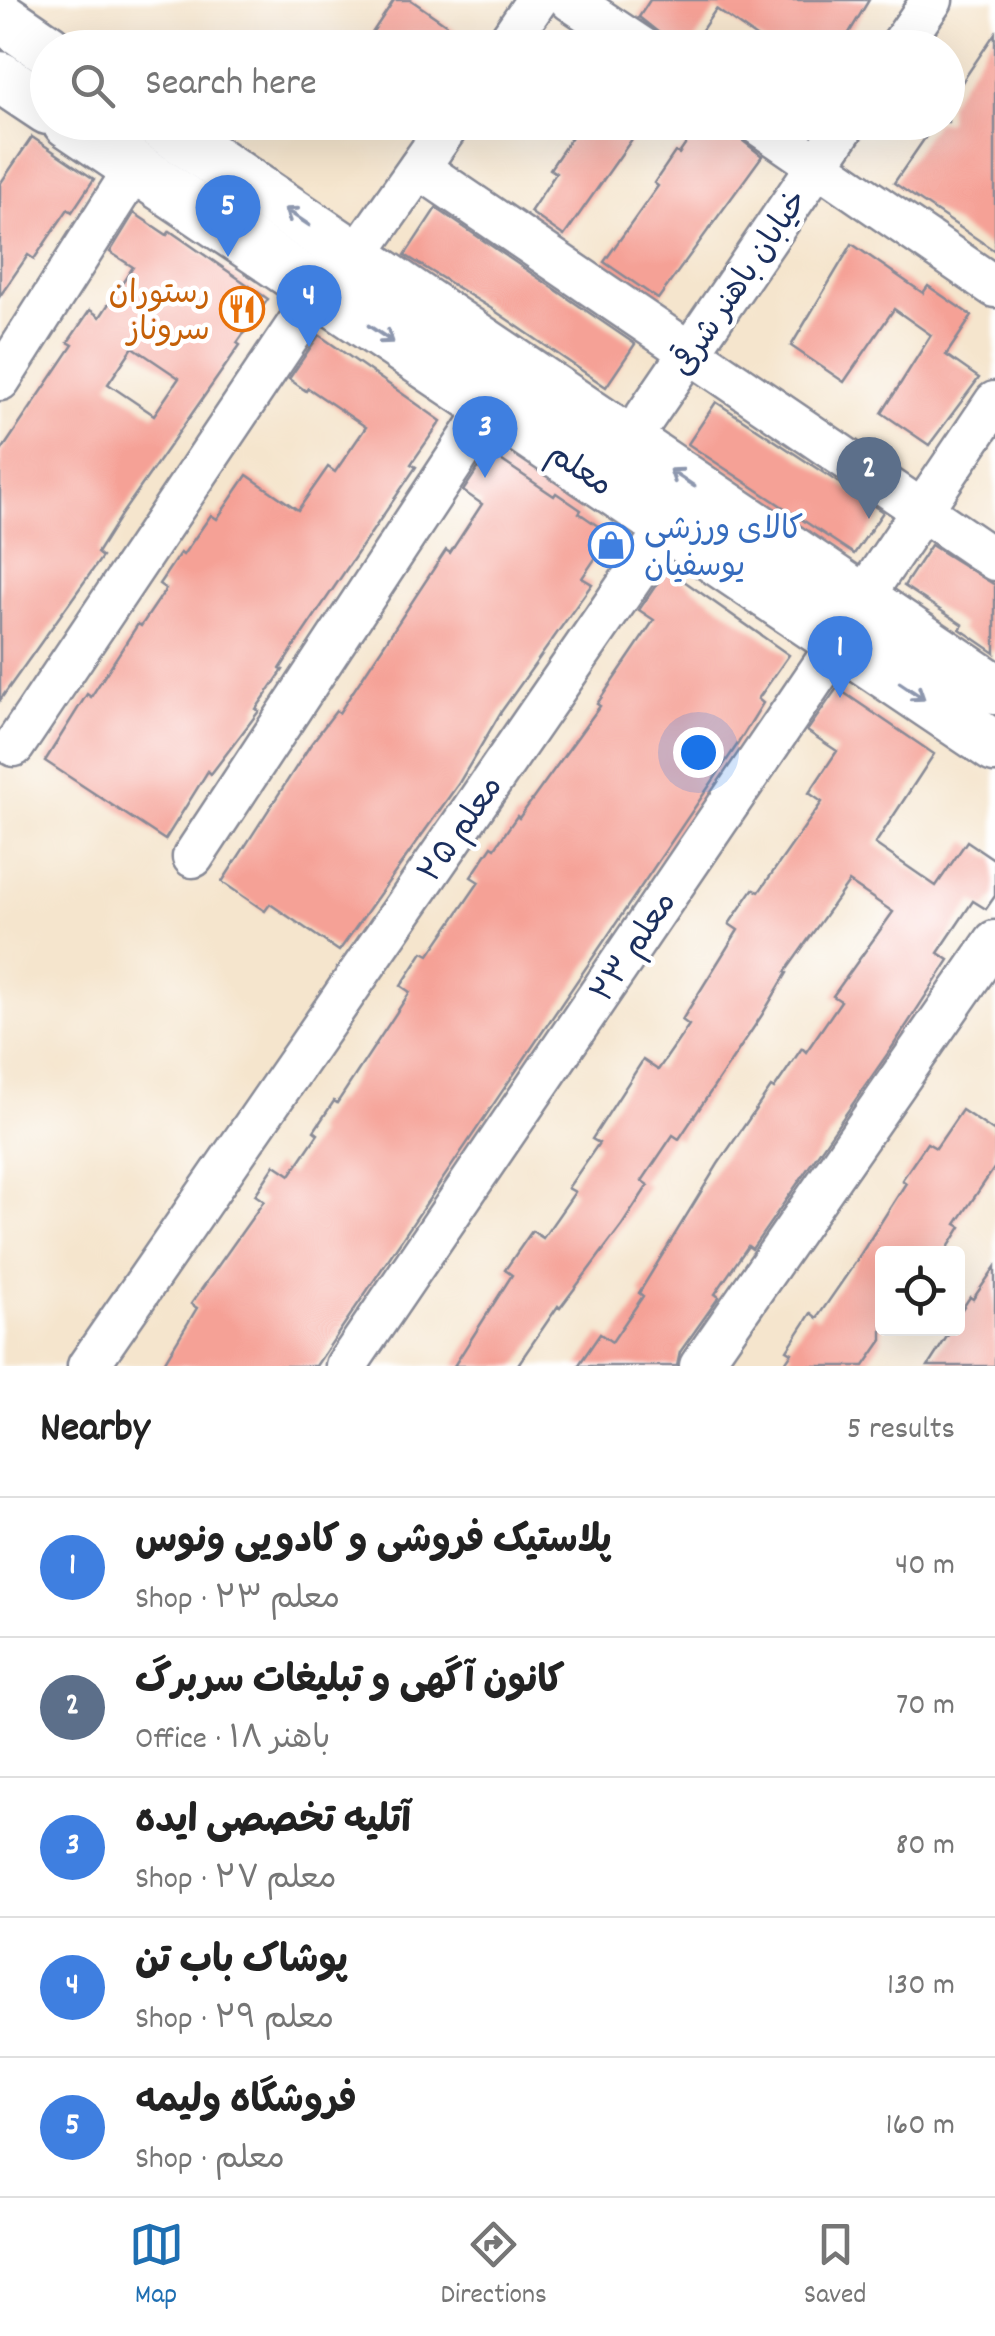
<!DOCTYPE html>
<html lang="en">
<head>
<meta charset="utf-8">
<style>
	:root { --surface:#fff; --page:#f6f6f6; --text:#222; --muted:#767676; --line:#e0e0e0; --accent:#1f6fb2 }
	body { margin:0; font-family:Dekko,"Playpen Sans Arabic",sans-serif; background:var(--page); color:var(--text) }
	.controls { position:absolute; right:30px; bottom:30px; display:grid; overflow:hidden; border-radius:10px; box-shadow:0 10px 40px #0002 }
	.controls button { width:90px; height:90px; display:grid; place-items:center; padding:0; border:0; border-bottom:2px solid var(--line); background:var(--surface); color:var(--text); font:50px sans-serif }
	.you { position:absolute; left:698px; top:752px; width:35px; height:35px; margin:-25px; border:8px solid #fff; border-radius:50%; background:#1a73e8; box-shadow:0 0 0 15px #1a73e833 }
	.badge { display:grid; place-items:center; width:65px; height:65px; border-radius:50%; background:var(--accent); color:#fff; font-size:32px; font-weight:700 }
	.pin { position:absolute; translate:-50% -82px; filter:drop-shadow(0 2px 5px #0008) }
	.pin::after { content:''; position:absolute; top:52px; width:35px; height:30px; background:inherit; clip-path:polygon(0 0,100% 0,50% 100%) }
	.list { margin:0; padding:0; list-style:none }
	h2 { display:flex; justify-content:space-between; align-items:center; height:130px; margin:0; padding:0 40px; font-size:42px }
	h2 small { font-size:32px; font-weight:400; color:var(--muted) }
	.list li { display:grid; grid-template-columns:65px 1fr auto; gap:30px; align-items:center; box-sizing:border-box; height:140px; padding:0 40px; border-top:2px solid var(--line) }
	.list b { display:block; font-size:38px; white-space:nowrap }
	.list p { margin:0; font-size:32px; white-space:nowrap; color:var(--muted) }
	.list em { font-size:32px; font-style:normal; color:var(--muted) }
	.icon { flex:none; width:55px; height:55px; fill:none; stroke:currentColor; stroke-width:2; stroke-linecap:round; stroke-linejoin:round }
	.map { position:relative; flex:none; width:995px; height:1366px; overflow:hidden }
	.search { position:absolute; background:var(--surface); box-shadow:0 10px 40px #0002; left:30px; right:30px; top:30px; height:110px; display:flex; align-items:center; gap:25px; box-sizing:border-box; padding:0 35px; border-radius:55px; color:var(--muted); font-size:38px }
	.sheet { height:830px; background:var(--surface) }
	nav { display:flex; justify-content:space-around; align-items:center; box-sizing:border-box; height:140px; border-top:2px solid var(--line); background:var(--surface); font-size:28px; color:var(--muted) }
	nav a { display:grid; justify-items:center; gap:5px }
	nav .on { color:var(--accent) }
	.map>svg:first-child { display:block }
	.building { fill:#f5a196; fill-rule:evenodd }
	.lines { fill:none; stroke-linecap:round; stroke-linejoin:round }
	.minor-casing { stroke:#888a96; stroke-width:45 }
	.major-casing { stroke:#888a96; stroke-width:55 }
	.minor { stroke:#fff; stroke-width:40 }
	.major { stroke:#fff; stroke-width:50 }
	.oneway { stroke:#8d97ae }
	.labels { text-anchor:middle; stroke-width:9; stroke-linejoin:round; paint-order:stroke }
	.street-label { font-size:32px; fill:#1b2f5e; stroke:#fff }
	.food-label { font-size:32px; fill:#c56008; stroke:#fff; text-anchor:end }
	.shop-label { font-size:32px; fill:#366cbe; stroke:#fff; text-anchor:start }
</style>
</head>
<body>
<div class="map">
<svg width="995" height="1366" viewBox="0 0 995 1366">
	<rect width="100%" height="100%" fill="#fff"/>
	<filter id="ink" filterUnits="userSpaceOnUse"><feTurbulence type="fractalNoise" baseFrequency=".01" numOctaves="2"/><feDisplacementMap in="SourceGraphic" scale="20" xChannelSelector="R" yChannelSelector="G"/><feConvolveMatrix kernelMatrix="1 2 1 2 8 2 1 2 1" color-interpolation-filters="sRGB"/></filter>
	<filter id="wash" filterUnits="userSpaceOnUse"><feTurbulence type="fractalNoise" baseFrequency=".0048" numOctaves="4" result="noise"/><feDisplacementMap in="SourceGraphic" scale="40" xChannelSelector="R" yChannelSelector="G"/><feGaussianBlur stdDeviation="2.25" result="paint"/><feColorMatrix in="noise" values="0 0 0 0 0 0 0 0 0 0 0 0 0 0 0 0 0 1.4 0 .05"/><feComposite in="paint" operator="in"/></filter>
	<g filter="url(#wash)">
		<rect width="100%" height="100%" fill="#f5e5cd"/>
		<g id="blocks">
			<!-- building -->
			<g class="building">
				<path d="M394 0H411L480 48H362Z"/>
				<path d="M650 0H869L840 48H772L716 9 690 48H678L639 17Z"/>
				<path d="M995 33V251L894 183 936 122H948V103Z"/>
				<path d="M582 122H644L564 236 530 212 556 173 550 169Z"/>
				<path d="M701 122H719L762 156 658 299 604 262 658 186 654 183 675 152 679 154Z"/>
				<path d="M32 137 94 179 72 212 68 209 34 259 28 255 0 296V184Z"/>
				<path d="M436 208 635 344 606 387 492 309 405 255Z"/>
				<path d="M134 213 167 235 170 231 268 299 237 343 240 345 121 515 97 553 102 557 0 700V453L73 345 68 342 90 310 100 317 133 267 110 252ZM133 347 179 378 154 415 108 384Z"/>
				<path d="M852 244 923 293 928 286 972 316 946 355 979 378 929 445 882 413 931 335 894 309 844 382 791 346Z"/>
				<path d="M319 335 441 421 411 464 416 467 301 636 280 669 283 670 256 709 259 711 211 774 208 771 165 840 45 761 87 694 91 697 138 624 141 626 166 589 159 584 180 553 183 555 211 515 217 519 247 475 298 510 328 467 335 472 366 427 308 388 306 391 289 379Z"/>
				<path d="M716 402 883 512 854 554 688 444Z"/>
				<path d="M489 452 554 496 556 493 581 510 579 513 611 535 582 578 592 584 501 712 459 783 339 951 270 904 265 911 222 882 311 744 336 711 339 713 446 550 450 553 482 504 463 491Z"/>
				<path d="M931 545 995 585V653L960 629 963 625 904 586Z"/>
				<path d="M667 569 789 655 758 699 763 703 737 745 316 1366H162L197 1308 191 1304 264 1201 255 1195 275 1165 290 1175 318 1134 314 1131 334 1101 337 1103 410 992 401 986 423 952 429 955 479 882 471 877 492 846 495 848 517 816 519 818 600 706 597 704 654 620 639 610Z"/>
				<path d="M837 688 934 754 875 844 936 886 967 841 995 860V896L986 909 973 901 938 953 949 960 893 1046 752 1249 748 1246 715 1294 719 1297 680 1352 677 1366H578L600 1334 612 1342 643 1296 639 1293 718 1164 771 1087 774 1089 802 1048 806 1052 841 1001 833 996 893 912 849 882 785 972 787 973 762 1015 679 1139 673 1135 642 1181 648 1185 622 1225 560 1308 558 1306 517 1366H454L512 1275 505 1270 532 1231 543 1238 575 1192 568 1188 599 1143 592 1139 643 1060 658 1070 689 1025 682 1020 738 930 729 924 753 889 759 892 822 802 809 793 837 751 807 731Z"/>
				<path d="M962 1110 995 1132V1167L956 1224 961 1227 944 1254H882V1340L864 1366H783L792 1353 787 1350 811 1313 817 1318 855 1263 906 1183 902 1180 927 1143 936 1148Z"/>
				<path d="M995 1267V1366H928L948 1335 945 1333 948 1328H958V1315L970 1297 973 1299Z"/>
			</g>
		</g>
	</g>
	<g filter="url(#ink)">
		<use href="#blocks" fill-opacity="0" stroke="#888a96" stroke-width="2.5"/>
		<g class="lines">
			<defs>
				<g id="minor">
					<path d="M570 0 642 48"/>
					<path d="M504 48 537 0"/>
					<path d="M899 48 932 0"/>
					<path d="M755 122 995 287"/>
					<path d="M419 168 995 560"/>
					<path d="M356 257 451 122"/>
					<path d="M0 380 135 168"/>
					<path d="M628 442 847 122"/>
					<path d="M862 599 995 402"/>
					<path d="M14 746 319 292"/>
					<path d="M193 857 490 407"/>
					<path d="M88 1366 668 526"/>
					<path d="M346 1366 839 642"/>
					<path d="M700 1366 995 941"/>
				</g>
				<g id="major">
					<path d="M0 16 48 49"/>
					<path d="M0 77 48 109"/>
					<path d="M68 122 995 747"/>
					<path d="M157 122 995 689"/>
				</g>
			</defs>
			<!-- minor casing -->
			<use href="#minor" class="minor-casing"/>
			<!-- major casing -->
			<use href="#major" class="major-casing"/>
			<!-- minor -->
			<use href="#minor" class="minor"/>
			<!-- major -->
			<use href="#major" class="major"/>
		</g>
		<!-- one-way arrows -->
		<defs><path id="oneway-shaft" d="M-6 0H5M1.5-3L5.5 0L1.5 3" fill="none" stroke-width="1.6" stroke-linecap="round" stroke-linejoin="round" transform="scale(2.5)"/></defs>
		<g class="oneway">
			<use href="#oneway-shaft" transform="translate(297 217) rotate(-146)"/>
			<use href="#oneway-shaft" transform="translate(381 334) rotate(34)"/>
			<use href="#oneway-shaft" transform="translate(682 478) rotate(-146)"/>
			<use href="#oneway-shaft" transform="translate(912 691) rotate(34)"/>
		</g>
	</g>
	<!-- icons -->
	<defs>
		<symbol id="restaurant-ring" viewBox="-11 -11 22 22"><circle r="9.5" fill="#fff" stroke="#e8710a" stroke-width="1.5"/><path d="M-5-6h1v4h1v-4h1v4h1v-4h1v5L-1.5 .5V6h-2V.5L-5-1ZM5-6V6H3V1.5H1.5Q1.5-4 5-6Z" fill="#e8710a"/></symbol>
		<symbol id="shop-ring" viewBox="-11 -11 22 22"><circle r="9.5" fill="#fff" stroke="#3f7fe0" stroke-width="1.5"/><path d="M-5-2.5h2.3a2.7 3.5 0 0 1 5.4 0H5L5.5 6h-11ZM-1.5-2.5h3a1.5 2.3 0 0 0-3 0Z" fill="#3f7fe0"/></symbol>
	</defs>
	<g fill-rule="evenodd">
		<use href="#restaurant-ring" x="217" y="284" width="50" height="50"/>
		<use href="#shop-ring" x="586" y="520" width="50" height="50"/>
	</g>
	<g class="labels">
		<!-- street labels -->
		<g class="street-label">
			<text transform="translate(738 282) rotate(-56)" y="11">خیابان باهنر شرقی</text>
			<text transform="translate(581 468) rotate(34)" y="11">معلم</text>
			<text transform="translate(459 828) rotate(-55)" y="11">معلم ۲۵</text>
			<text transform="translate(632 946) rotate(-56)" y="11">معلم ۲۳</text>
		</g>
		<!-- food labels -->
		<g class="food-label">
			<text x="210" y="302">رستوران<tspan x="210" dy="37">سروناز</tspan></text>
		</g>
		<!-- shop labels -->
		<g class="shop-label">
			<text x="644" y="538">کالای ورزشی<tspan x="644" dy="37">یوسفیان</tspan></text>
		</g>
	</g>
</svg>
<div class="controls">
<button><svg class="icon" aria-label="locate" viewBox="0 0 24 24"><circle cx="12" cy="12" r="6"/><path d="M12 2v4M12 18v4M2 12h4M18 12h4"/></svg></button>
</div>
<div class="you"></div>
<div class="pin badge" style="left:840px;top:698px;background:#3f7fe0">1</div>
<div class="pin badge" style="left:869px;top:519px;background:#5c6f8a">2</div>
<div class="pin badge" style="left:485px;top:478px;background:#3f7fe0">3</div>
<div class="pin badge" style="left:309px;top:347px;background:#3f7fe0">4</div>
<div class="pin badge" style="left:228px;top:257px;background:#3f7fe0">5</div>
<div class="search"><svg class="icon" aria-label="search" viewBox="0 0 24 24"><circle cx="10" cy="10" r="6"/><path d="M15 15l6 6"/></svg>Search here</div>
</div>
<section class="sheet">
<h2>Nearby<small>5 results</small></h2>
<ul class="list">
<li><span class="badge" style="background:#3f7fe0">1</span><div><b>پلاستیک فروشی و کادویی ونوس</b><p>Shop · معلم ۲۳</p></div><em>40 m</em></li>
<li><span class="badge" style="background:#5c6f8a">2</span><div><b>کانون آگهی و تبلیغات سربرگ</b><p>Office · باهنر ۱۸</p></div><em>70 m</em></li>
<li><span class="badge" style="background:#3f7fe0">3</span><div><b>آتلیه تخصصی ایده</b><p>Shop · معلم ۲۷</p></div><em>80 m</em></li>
<li><span class="badge" style="background:#3f7fe0">4</span><div><b>پوشاک باب تن</b><p>Shop · معلم ۲۹</p></div><em>130 m</em></li>
<li><span class="badge" style="background:#3f7fe0">5</span><div><b>فروشگاه ولیمه</b><p>Shop · معلم</p></div><em>160 m</em></li>
</ul>
</section>
<nav>
<a class="on"><svg class="icon" aria-label="map" viewBox="0 0 24 24"><path d="M3 6l6-2 6 2 6-2v14l-6 2-6-2-6 2zM9 4v14M15 6v14"/></svg>Map</a>
<a><svg class="icon" aria-label="directions" viewBox="0 0 24 24"><path d="M12 3l9 9-9 9-9-9zM9 14v-3h6M13 9l2 2-2 2"/></svg>Directions</a>
<a><svg class="icon" aria-label="saved" viewBox="0 0 24 24"><path d="M7 4h10v16l-5-4-5 4z"/></svg>Saved</a>
</nav>
</body>
</html>
